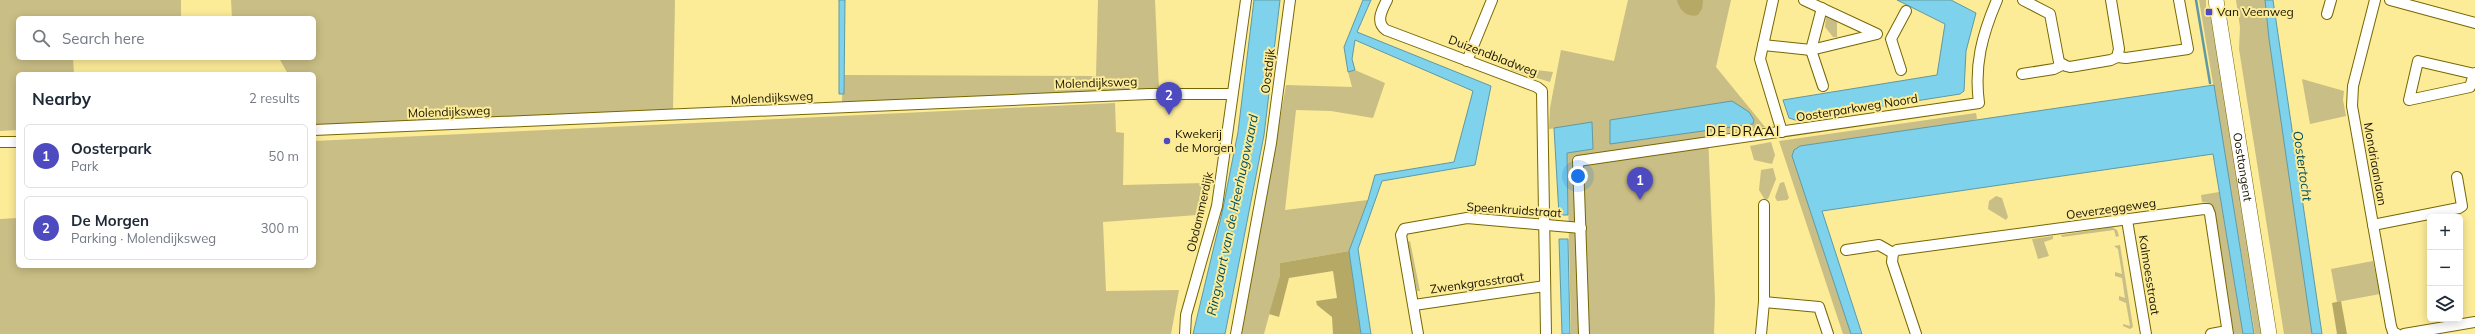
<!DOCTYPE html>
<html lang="en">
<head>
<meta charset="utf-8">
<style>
	:root { --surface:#fff; --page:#f6f6f7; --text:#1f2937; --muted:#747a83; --line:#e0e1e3; --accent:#4e4ac0 }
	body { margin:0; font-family:Mulish,sans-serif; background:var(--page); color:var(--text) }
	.controls { position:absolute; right:12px; bottom:12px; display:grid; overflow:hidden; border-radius:6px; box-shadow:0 2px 10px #0003 }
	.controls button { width:36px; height:36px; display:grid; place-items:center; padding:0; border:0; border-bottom:1px solid var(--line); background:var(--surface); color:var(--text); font:20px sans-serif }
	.you { position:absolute; left:1578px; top:176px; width:14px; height:14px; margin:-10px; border:3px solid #fff; border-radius:50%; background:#1a73e8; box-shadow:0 0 0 6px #1a73e833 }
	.badge { display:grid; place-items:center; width:26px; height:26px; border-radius:50%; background:var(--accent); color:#fff; font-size:13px; font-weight:700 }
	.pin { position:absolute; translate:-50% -33px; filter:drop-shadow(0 1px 2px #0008) }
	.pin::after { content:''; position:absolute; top:21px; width:14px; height:12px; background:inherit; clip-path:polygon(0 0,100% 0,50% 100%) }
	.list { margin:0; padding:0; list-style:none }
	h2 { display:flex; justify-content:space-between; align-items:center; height:52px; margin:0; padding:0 16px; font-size:17px }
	h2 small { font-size:13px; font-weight:400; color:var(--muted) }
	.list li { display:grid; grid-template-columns:26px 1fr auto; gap:12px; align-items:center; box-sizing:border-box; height:64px; margin:0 8px 8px; padding:0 8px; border:1px solid var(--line); border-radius:6px }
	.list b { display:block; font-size:15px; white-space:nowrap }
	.list p { margin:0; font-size:13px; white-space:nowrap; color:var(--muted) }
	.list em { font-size:13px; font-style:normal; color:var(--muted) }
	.icon { flex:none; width:22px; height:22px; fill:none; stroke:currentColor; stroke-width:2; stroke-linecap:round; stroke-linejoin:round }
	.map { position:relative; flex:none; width:2475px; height:334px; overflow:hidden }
	.search { position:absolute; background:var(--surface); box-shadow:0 2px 10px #0003; left:16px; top:16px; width:300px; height:44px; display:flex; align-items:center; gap:10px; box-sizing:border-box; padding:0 14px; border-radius:6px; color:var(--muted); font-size:15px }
	.panel { position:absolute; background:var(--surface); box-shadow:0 2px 10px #0003; left:16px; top:72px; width:300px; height:196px; border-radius:6px }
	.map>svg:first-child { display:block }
	.green { fill:#c9be85 }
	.forest { fill:#b6a966 }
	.water { fill:#7ed2eb; stroke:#6099a4 }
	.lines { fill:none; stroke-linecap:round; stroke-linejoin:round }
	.stream { stroke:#6099a4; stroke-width:2.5 }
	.street-casing { stroke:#776701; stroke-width:12 }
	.secondary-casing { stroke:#776701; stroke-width:16 }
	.street { stroke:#fff; stroke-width:10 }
	.secondary { stroke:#fff; stroke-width:15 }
	.poi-dot { fill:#4e4ac0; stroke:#fceb97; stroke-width:1.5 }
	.labels { text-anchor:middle; stroke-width:4; stroke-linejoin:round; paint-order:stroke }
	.poi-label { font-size:12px; fill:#1a1500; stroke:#fceb97; text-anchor:start }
	.street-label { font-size:12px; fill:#1a1500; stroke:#fceb97 }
	.water-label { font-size:13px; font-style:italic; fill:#004f60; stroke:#fceb97 }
	.quarter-label { font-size:14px; letter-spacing:1px; fill:#1a1500; stroke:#fceb97 }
</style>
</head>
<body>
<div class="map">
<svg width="2475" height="334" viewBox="0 0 2475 334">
	<rect width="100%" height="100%" fill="#fceb97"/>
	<!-- green -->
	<g class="green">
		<path d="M0 0H181V18H18V58H73L74 74H18V130L0 131Z"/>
		<path d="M231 0H675L673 109 314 126V74H288L279 58H314V18H232Z"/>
		<path d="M1098 0H1155L1159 89 842 102 843 75 1096 76Z"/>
		<path d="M1628 0H1731L1716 67 1765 127 1708 136 1715 300 1714 334H1571L1567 153 1593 149 1591 123 1549 129 1550 108 1561 50 1614 61Z"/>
		<path d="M2199 0H2206V17L2211 16 2218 38 2265 334H2255Z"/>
		<path d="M2236 0H2265L2269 39 2312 334H2284L2239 49 2240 27Z"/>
		<path d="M1826 17 1837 21V37H1833L1825 27Z"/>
		<path d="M1511 67 1553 72 1550 82 1511 70Z"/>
		<path d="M1355 70 1385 83 1373 118 1331 111 1296 110 1285 210 1368 200 1349 251 1280 263V275L1264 334H1242L1286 85 1352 87 1348 72Z"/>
		<path d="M2302 79 2344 91 2343 100 2346 116 2310 124Z"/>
		<path d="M1115 103 1116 132 1124 133 1123 185 1205 183 1197 215 1103 222 1106 291 1179 290 1171 334H0V219L18 218V266H314V141Z"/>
		<path d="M1976 113 1977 119 1967 122 1800 146 1794 150 1792 156 1851 334H1843L1779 141Z"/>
		<path d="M1771 142 1775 155 1772 164 1754 160 1750 146Z"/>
		<path d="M1773 168 1776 179 1768 199 1765 200 1759 190 1761 170Z"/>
		<path d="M1784 182 1789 198 1787 200 1777 201 1775 197 1780 183Z"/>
		<path d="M2219 192 2243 334H2234L2214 209 2209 203 2202 202 2201 195Z"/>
		<path d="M1996 196 2002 198 2008 217 2006 220 1988 209 1989 201Z"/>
		<path d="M2112 227 2117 230 2119 236 2116 237 2114 230 2062 237 2061 235Z"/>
		<path d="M2053 236V239L2044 242 2049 256 2038 259 2032 239Z"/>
		<path d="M1410 241 1420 291H1417L1407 242Z"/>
		<path d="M2120 245 2133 327 2130 329 2123 326V324L2130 326 2126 303 2119 300V296L2125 298 2122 278 2115 276V272L2122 274 2118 249 2114 246Z"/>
		<path d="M2373 261 2380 294 2337 302 2331 269Z"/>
	</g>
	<!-- forest -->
	<g class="forest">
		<path d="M1677 0H1703L1702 9 1698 15C1687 18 1679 10 1677 0Z"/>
		<path d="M1349 251 1361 334H1333L1332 317 1317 305 1316 301 1337 298 1333 271 1289 278 1279 317 1269 314 1280 275V263Z"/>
		<path d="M2341 301 2347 334H2337L2332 303Z"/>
	</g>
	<!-- water -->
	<g class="water">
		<path d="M839 0H845L844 94H839Z"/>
		<path d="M1254 0H1280L1264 135 1225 334H1193L1222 213 1238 132Z"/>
		<path d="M1363 0H1371L1357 32 1491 86 1475 165 1382 181 1358 249 1371 334H1361L1349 251 1368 200 1375 175 1454 162 1473 91 1355 40 1352 59 1355 70 1348 72 1344 47Z"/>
		<path d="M1897 0H1951L1976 13 1966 51 1964 91 1960 94 1795 120 1789 118 1783 100 1937 75 1945 24Z"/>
		<path d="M2265 0H2273L2322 334H2312L2269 39Z"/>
		<path d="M2214 85 2254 334H2243L2213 154 1822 211 1862 334H1851L1792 156 1794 150 1800 146Z"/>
		<path d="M1732 101 1749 112 1754 120 1753 124 1610 144V120Z"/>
		<path d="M1592 122 1593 149 1567 153 1568 215H1559L1554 128Z"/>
		<path d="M1559 239H1568L1570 334H1562Z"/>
	</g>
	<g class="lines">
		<!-- stream -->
		<path class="stream" d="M2196 0 2210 83"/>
		<defs>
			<g id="street">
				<path d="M1387 0C1382 10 1375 22 1386 30L1537 87 1542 91 1546 334"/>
				<path d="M1773 0 1760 59 1782 132"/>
				<path d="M2023 0 2050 14 2059 62 2066 66 2070 67 2111 60 2117 57 2119 49 2111 0"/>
				<path d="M2375 0 2353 86 2352 106 2391 326 2393 332 2397 334"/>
				<path d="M2390 0 2475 23"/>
				<path d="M1822 8 1811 50 1823 86"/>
				<path d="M2327 14 2331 0"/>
				<path d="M1763 45 1811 50 1877 34 1804 0"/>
				<path d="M2117 57 2126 58 2188 49 2179 0"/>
				<path d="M1467 61 1492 0"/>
				<path d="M1901 70 1891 39 1906 11"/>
				<path d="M2022 74 2054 69 2062 65"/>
				<path d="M2474 74 2418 61 2409 100 2470 87 2474 74 2475 73"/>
				<path d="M314 130 1149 94H1232"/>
				<path d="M0 142H18"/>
				<path d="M2127 220 2146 334"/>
				<path d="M2373 225 2459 208 2462 206 2457 177"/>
				<path d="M1846 250 1879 245 1893 253"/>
				<path d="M1764 302 1819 307 1828 334"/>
				<path d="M1414 305 1545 286"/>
				<path d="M1185 334 1186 315 1217 206 1246 0"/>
				<path d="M1236 334 1271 143 1290 0"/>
				<path d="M1418 334 1401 235 1404 229 1467 218 1581 228"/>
				<path d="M1584 334 1578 161 1979 103C1974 65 1982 35 1997 0"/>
				<path d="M1761 334 1764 302V205"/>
				<path d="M1916 334 1892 262 1893 253 1897 250 2204 209H2208L2210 214 2228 334"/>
				<path d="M2211 334 2227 331"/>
				<path d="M2404 334 2475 322"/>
			</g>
			<g id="secondary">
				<path id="s1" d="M2216 0 2269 334"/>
			</g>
		</defs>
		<!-- street casing -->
		<use href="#street" class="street-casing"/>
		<!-- secondary casing -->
		<use href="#secondary" class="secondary-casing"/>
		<!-- street -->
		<use href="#street" class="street"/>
		<!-- secondary -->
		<use href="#secondary" class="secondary"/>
	</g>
	<!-- markers -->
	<g class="poi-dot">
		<rect x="2205" y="8" width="8" height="8" rx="2"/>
		<circle cx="1167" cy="141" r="4"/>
	</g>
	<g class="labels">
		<!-- poi labels -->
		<g class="poi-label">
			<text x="2217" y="16">Van Veenweg</text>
			<text x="1175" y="138">Kwekerij<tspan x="1175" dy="14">de Morgen</tspan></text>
		</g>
		<!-- street labels -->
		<g class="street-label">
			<text transform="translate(1493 56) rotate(21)" y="4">Duizendbladweg</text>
			<text transform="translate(1268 71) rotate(-83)" y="4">Oostdijk</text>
			<text transform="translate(1096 83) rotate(-2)" y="4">Molendijksweg</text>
			<text transform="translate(772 98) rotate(-3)" y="4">Molendijksweg</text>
			<text transform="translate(1857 108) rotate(-9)" y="4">Oosterparkweg Noord</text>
			<text transform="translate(449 112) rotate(-2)" y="4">Molendijksweg</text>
			<text transform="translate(2375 164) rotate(80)" y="4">Mondriaanlaan</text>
			<text dy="4" stroke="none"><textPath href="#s1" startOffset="169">Oosttangent</textPath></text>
			<text transform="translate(2111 209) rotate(-8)" y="4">Oeverzeggeweg</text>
			<text transform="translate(1514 210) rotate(4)" y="4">Speenkruidstraat</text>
			<text transform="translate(1200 212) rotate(-77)" y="4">Obdammerdijk</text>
			<text transform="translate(2149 275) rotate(81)" y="4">Kalmoesstraat</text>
			<text transform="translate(1477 283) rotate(-8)" y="4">Zwenkgrasstraat</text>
		</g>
		<!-- water labels -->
		<g class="water-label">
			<text transform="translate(2303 166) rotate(82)" y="5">Oostertocht</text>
			<text transform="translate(1232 215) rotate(-78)" y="5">Ringvaart van de Heerhugowaard</text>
		</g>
		<!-- quarter labels -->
		<g class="quarter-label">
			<text x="1743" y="136">DE DRAAI</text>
		</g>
	</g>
</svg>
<div class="controls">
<button>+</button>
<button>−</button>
<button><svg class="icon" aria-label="layers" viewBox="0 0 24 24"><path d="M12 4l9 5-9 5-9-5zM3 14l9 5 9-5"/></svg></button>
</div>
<div class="you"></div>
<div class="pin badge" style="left:1640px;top:200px">1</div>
<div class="pin badge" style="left:1169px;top:115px">2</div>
<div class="search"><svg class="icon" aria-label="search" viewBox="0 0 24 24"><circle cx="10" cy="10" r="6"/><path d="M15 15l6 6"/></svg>Search here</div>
<section class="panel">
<h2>Nearby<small>2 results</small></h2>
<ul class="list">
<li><span class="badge">1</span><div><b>Oosterpark</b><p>Park</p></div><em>50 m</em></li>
<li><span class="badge">2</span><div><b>De Morgen</b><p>Parking · Molendijksweg</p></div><em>300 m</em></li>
</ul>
</section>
</div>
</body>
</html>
